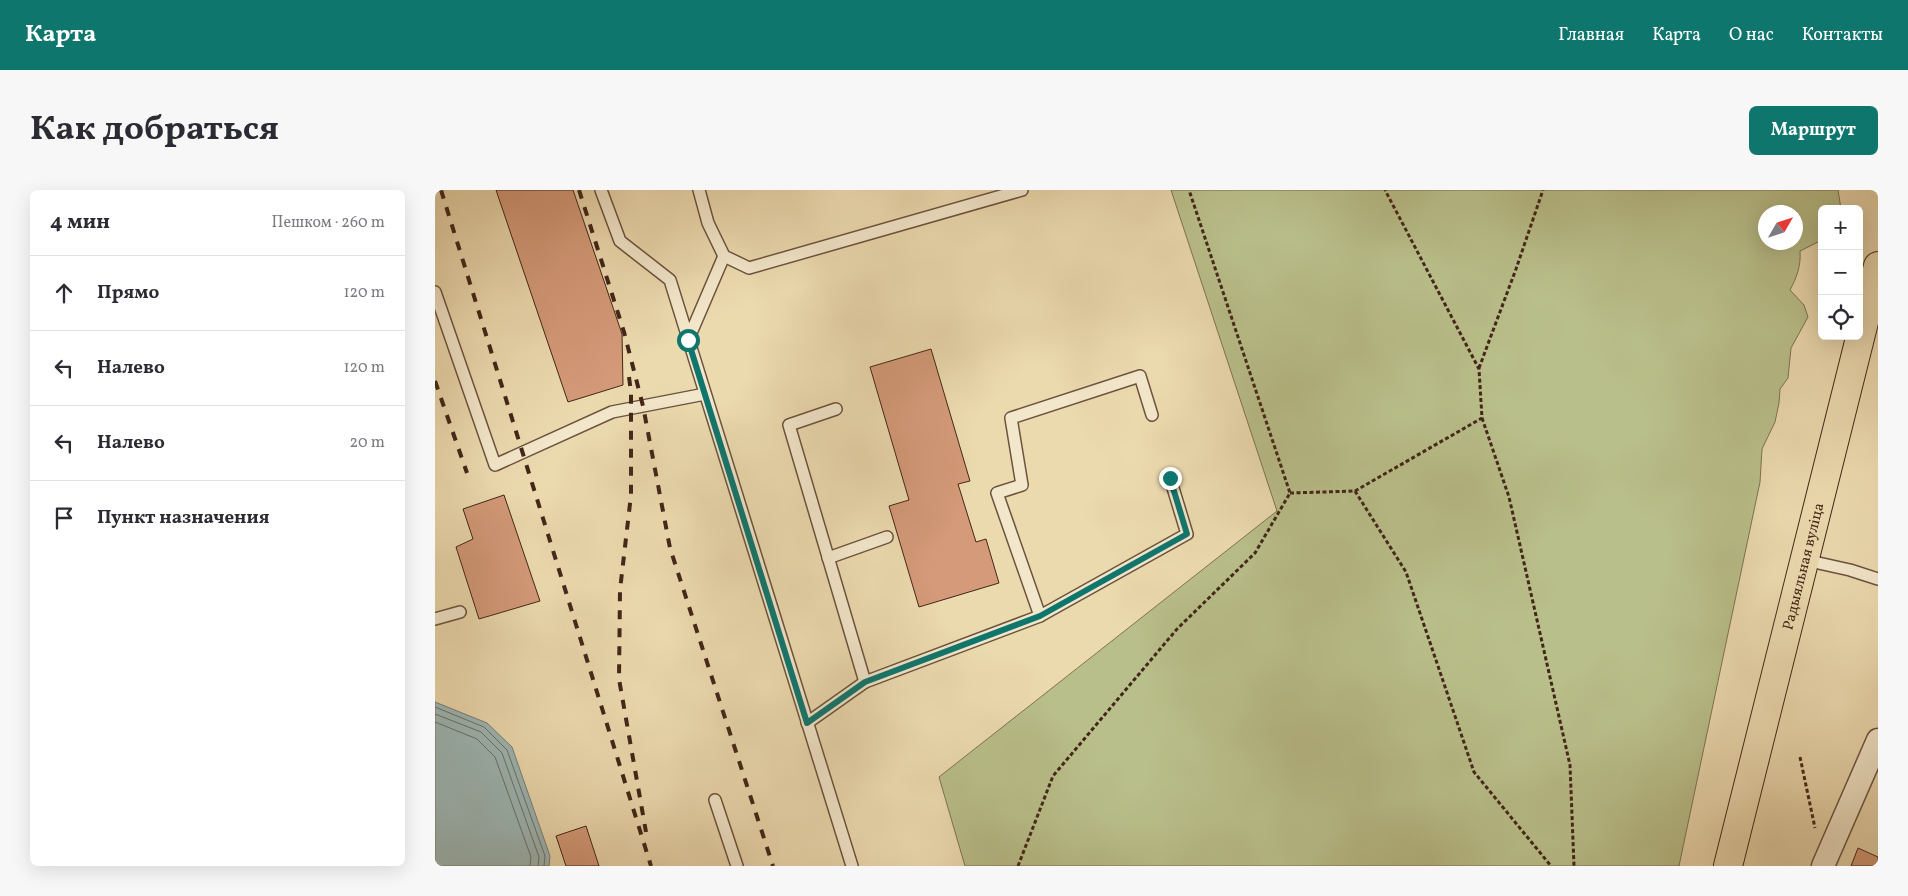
<!DOCTYPE html>
<html lang="ru">
<head>
<meta charset="utf-8">
<style>
	:root { --surface:#fff; --page:#f7f7f7; --text:#2b2b33; --muted:#7c7c81; --line:#e1e1e2; --accent:#0f766e }
	body { margin:0; font-family:Vollkorn,serif; background:var(--page); color:var(--text) }
	.controls { position:absolute; right:15px; top:15px; display:grid; overflow:hidden; border-radius:8px; box-shadow:0 5px 20px #0002 }
	.controls button { width:45px; height:45px; display:grid; place-items:center; padding:0; border:0; border-bottom:1px solid var(--line); background:var(--surface); color:var(--text); font:25px sans-serif }
	.compass { position:absolute; left:1323px; top:15px; width:45px; height:45px; border-radius:50%; background:var(--surface); box-shadow:0 5px 20px #0002; rotate:51deg }
	.stop { position:absolute; width:15px; height:15px; margin:-11px; border:4px solid #0f766e; border-radius:50%; background:#fff }
	.stop.end { background:#0f766e; border-color:#fff; box-shadow:0 1px 5px #0008 }
	.list { margin:0; padding:0; list-style:none }
	h2 { display:flex; justify-content:space-between; align-items:center; height:65px; margin:0; padding:0 20px; font-size:21px }
	h2 small { font-size:16px; font-weight:400; color:var(--muted) }
	.list li { display:grid; grid-template-columns:32px 1fr auto; gap:15px; align-items:center; box-sizing:border-box; height:75px; padding:0 20px; border-top:1px solid var(--line) }
	.list b { display:block; font-size:19px; white-space:nowrap }
	.list em { font-size:16px; font-style:normal; color:var(--muted) }
	.icon { flex:none; width:28px; height:28px; fill:none; stroke:currentColor; stroke-width:2; stroke-linecap:round; stroke-linejoin:round }
	.map { position:relative; flex:none; width:1443px; height:676px; overflow:hidden; border-radius:8px }
	header { display:flex; align-items:center; gap:30px; box-sizing:border-box; height:70px; padding:0 25px; background:var(--accent); color:#fff }
	header strong { font-size:24px }
	nav { display:flex; gap:28px; margin-inline-start:auto; font-size:18px }
	.intro { display:flex; align-items:center; justify-content:space-between; box-sizing:border-box; height:120px; padding:0 30px }
	h1 { margin:0; font-size:35px }
	.button { padding:12px 22px; border-radius:8px; background:var(--accent); color:#fff; font-size:18px; font-weight:700 }
	main { display:flex; gap:30px; padding:0 30px }
	aside { flex:1; background:var(--surface); border-radius:8px; box-shadow:0 5px 20px #0002 }
	.map>svg:first-child { display:block }
	.green { fill:#b9bf8a; stroke:#7e7252; fill-rule:evenodd }
	.water { fill:#9db8b6; stroke:#797e77 }
	.lines { fill:none; stroke-linecap:round; stroke-linejoin:round }
	.shore { stroke:#706f68; stroke-width:1 }
	.building { fill:#d49a79; stroke:#422619 }
	.lane-casing { stroke:#6c533e; stroke-width:14 }
	.street-casing { stroke:#6c533e; stroke-width:25 }
	.primary-casing { stroke:#422619; stroke-width:30 }
	.path { stroke:#422619; stroke-width:3; stroke-dasharray:4 2.5; stroke-linecap:butt }
	.lane { stroke:#f3e7cb; stroke-width:11 }
	.street { stroke:#f3e7cb; stroke-width:22 }
	.primary { stroke:#ecdaaf; stroke-width:28 }
	.rail { stroke:#422619; stroke-width:4; stroke-dasharray:9 9; stroke-linecap:butt }
	.route { stroke:#0f766e; stroke-width:6 }
	.labels { text-anchor:middle; stroke-width:5; stroke-linejoin:round; paint-order:stroke }
	.street-label { font-size:15px; fill:#422619; stroke:#f3e7cb }
</style>
</head>
<body>
<header>
<strong>Карта</strong>
<nav><a>Главная</a><a>Карта</a><a>О нас</a><a>Контакты</a></nav>
</header>
<div class="intro"><h1>Как добраться</h1><a class="button">Маршрут</a></div>
<main>
<aside>
<h2>4 мин<small>Пешком · 260 m</small></h2>
<ul class="list">
<li><svg class="icon" aria-label="ahead" viewBox="0 0 24 24"><path d="M12 20V5M6 11l6-6 6 6"/></svg><div><b>Прямо</b></div><em>120 m</em></li>
<li><svg class="icon" aria-label="left" viewBox="0 0 24 24"><path d="M17 20v-9H6M10 6l-5 5 5 5"/></svg><div><b>Налево</b></div><em>120 m</em></li>
<li><svg class="icon" aria-label="left" viewBox="0 0 24 24"><path d="M17 20v-9H6M10 6l-5 5 5 5"/></svg><div><b>Налево</b></div><em>20 m</em></li>
<li><svg class="icon" aria-label="arrive" viewBox="0 0 24 24"><path d="M6 21V4h12l-3 4 3 4H6"/></svg><div><b>Пункт назначения</b></div></li>
</ul>
</aside>
<div class="map">
<svg width="1443" height="676" viewBox="0 0 1443 676">
	<rect width="100%" height="100%" fill="#ecdaaf"/>
	<filter id="stains"><feTurbulence type="fractalNoise" baseFrequency=".004" numOctaves="4"/><feColorMatrix values="0 0 0 0 .2 0 0 0 0 .09 0 0 0 0 .02 0 0 0 .5 -.17"/></filter>
	<radialGradient id="worn" r=".72"><stop offset=".6" stop-color="#630" stop-opacity="0"/><stop offset="1" stop-color="#630" stop-opacity=".3"/></radialGradient>
	<!-- green -->
	<path class="green" d="M736 0H1403L1406 19H1387V50L1365 61C1366 76 1362 87 1355 100L1369 115 1373 127 1356 158 1353 188 1345 199 1344 213 1340 232 1327 259 1325 292 1244 676H530L504 587 842 321ZM1330 22H1360V52H1330Z"/>
	<!-- water -->
	<path class="water" d="M0 512 52 533 77 557 115 666 114 676H0Z"/>
	<g class="lines">
		<!-- shore -->
		<g class="shore">
			<path d="M0 517 49 537 72 560 110 666 109 676"/>
			<path d="M0 524 46 542 67 563 104 667 103 676"/>
			<path d="M0 532 42 549 60 567 96 667 95 676"/>
		</g>
	</g>
	<!-- building -->
	<g class="building">
		<path d="M61 0H138L187 144 188 195 133 212Z"/>
		<path d="M496 159 535 291 523 294 541 352 551 349 564 393 484 417 454 316 474 310 435 177Z"/>
		<path d="M69 305 105 411 44 429 21 357 38 349 28 319Z"/>
		<path d="M151 636 164 676H131L121 646Z"/>
		<path d="M1423 658 1443 667V676H1416Z"/>
	</g>
	<g class="lines">
		<defs>
			<g id="lane">
				<path d="M166 0 185 51 235 90 417 676"/>
				<path d="M264 0 273 33 289 66 314 78 587 0"/>
				<path d="M0 102 60 275 177 222 270 204"/>
				<path d="M253 150 289 66"/>
				<path d="M401 219 354 235 430 492 605 426 562 303 587 295 576 228 705 186 717 225"/>
				<path d="M393 368 452 347"/>
				<path d="M1370 370 1415 380 1443 389"/>
				<path d="M605 426 752 344 735 288"/>
				<path d="M0 429 25 422"/>
				<path d="M372 533 430 492"/>
				<path d="M280 610 302 676"/>
			</g>
			<path id="street" d="M1388 676 1443 550"/>
			<g id="primary">
				<path id="s1" d="M1293 676 1443 76"/>
			</g>
		</defs>
		<!-- lane casing -->
		<use href="#lane" class="lane-casing"/>
		<!-- street casing -->
		<use href="#street" class="street-casing"/>
		<!-- primary casing -->
		<use href="#primary" class="primary-casing"/>
		<!-- path -->
		<g class="path">
			<path d="M1044 178 1081 79 1108 0"/>
			<path d="M1047 228 1074 307 1135 575 1139 676"/>
			<path d="M920 301 1047 228 1044 179 950 0"/>
			<path d="M855 303 920 301 971 382 1039 582 1116 676"/>
			<path d="M1365 567 1380 638"/>
			<path d="M583 676 618 586 742 439 820 363 855 303 754 0"/>
		</g>
		<!-- lane -->
		<use href="#lane" class="lane"/>
		<!-- street -->
		<use href="#street" class="street"/>
		<!-- primary -->
		<use href="#primary" class="primary"/>
		<!-- rail -->
		<g class="rail">
			<path d="M6 0 216 676"/>
			<path d="M144 0 189 142 208 216 235 358 338 676"/>
			<path d="M194 187 196 202V305L185 400 184 489 211 642"/>
			<path d="M0 191 32 283"/>
		</g>
	</g>
	<g class="lines">
		<!-- route -->
		<path class="route" d="M253 150 372 533 430 492 605 426 752 344 735 288"/>
	</g>
	<g class="labels">
		<!-- street labels -->
		<g class="street-label">
			<text dy="5" stroke="none"><textPath href="#s1" startOffset="309">Радыяльная вуліца</textPath></text>
		</g>
	</g>
	<rect width="100%" height="100%" filter="url(#stains)"/>
	<rect width="100%" height="100%" fill="url(#worn)"/>
</svg>
<div class="controls">
<button>+</button>
<button>−</button>
<button><svg class="icon" aria-label="locate" viewBox="0 0 24 24"><circle cx="12" cy="12" r="6"/><path d="M12 2v4M12 18v4M2 12h4M18 12h4"/></svg></button>
</div>
<svg class="compass" viewBox="-18 -18 36 36"><path d="M0-13l5 13h-10z" fill="#e53935"/><path d="M0 13l5-13h-10z" fill="#7c7c81"/></svg>
<div class="stop" style="left:253px;top:150px"></div>
<div class="stop end" style="left:735px;top:288px"></div>
</div>
</main>
</body>
</html>
